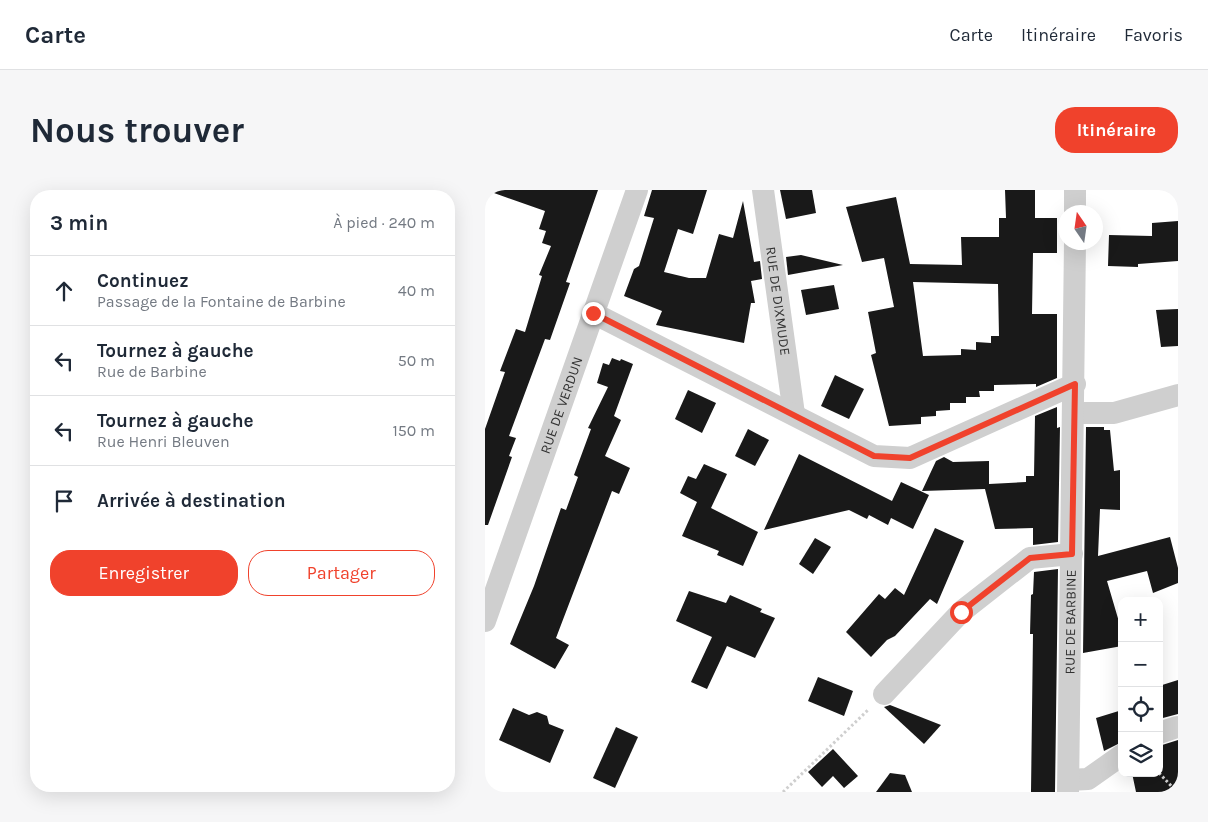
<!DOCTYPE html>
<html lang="fr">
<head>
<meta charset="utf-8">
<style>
	:root { --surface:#fff; --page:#f6f6f7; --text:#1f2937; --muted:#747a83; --line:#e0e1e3; --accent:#f0422c }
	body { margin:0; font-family:Karla,sans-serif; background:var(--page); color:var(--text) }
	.controls { position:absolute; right:15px; bottom:15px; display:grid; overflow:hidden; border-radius:10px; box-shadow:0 5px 20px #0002 }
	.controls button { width:45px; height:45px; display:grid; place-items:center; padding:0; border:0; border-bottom:1px solid var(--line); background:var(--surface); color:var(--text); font:25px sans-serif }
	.compass { position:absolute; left:573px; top:15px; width:45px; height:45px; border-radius:50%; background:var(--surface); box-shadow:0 5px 20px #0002; rotate:347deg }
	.stop { position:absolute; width:15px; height:15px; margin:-11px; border:4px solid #f0422c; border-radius:50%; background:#fff }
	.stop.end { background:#f0422c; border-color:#fff; box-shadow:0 1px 5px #0008 }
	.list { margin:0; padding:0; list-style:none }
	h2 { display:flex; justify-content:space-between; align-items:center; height:65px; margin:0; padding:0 20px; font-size:21px }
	h2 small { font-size:16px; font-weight:400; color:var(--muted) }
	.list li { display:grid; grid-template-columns:32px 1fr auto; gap:15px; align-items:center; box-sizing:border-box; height:70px; padding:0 20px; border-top:1px solid var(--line) }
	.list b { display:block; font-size:19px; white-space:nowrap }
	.list p { margin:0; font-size:16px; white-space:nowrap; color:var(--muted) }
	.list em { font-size:16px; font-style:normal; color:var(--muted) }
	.actions { display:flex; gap:10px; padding:15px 20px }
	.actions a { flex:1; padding:11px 0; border:1px solid var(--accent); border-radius:20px; text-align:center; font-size:18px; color:var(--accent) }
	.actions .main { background:var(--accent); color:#fff }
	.icon { flex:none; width:28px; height:28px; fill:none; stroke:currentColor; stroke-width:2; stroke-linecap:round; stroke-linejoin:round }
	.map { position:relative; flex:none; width:693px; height:602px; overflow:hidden; border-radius:20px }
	header { display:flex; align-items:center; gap:30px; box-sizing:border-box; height:70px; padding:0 25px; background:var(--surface); border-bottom:1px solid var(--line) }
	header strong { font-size:24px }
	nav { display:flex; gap:28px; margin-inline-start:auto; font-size:18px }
	.intro { display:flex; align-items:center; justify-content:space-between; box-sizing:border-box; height:120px; padding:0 30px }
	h1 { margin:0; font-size:35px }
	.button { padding:12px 22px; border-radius:20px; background:var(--accent); color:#fff; font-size:18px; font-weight:700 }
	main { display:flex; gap:30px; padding:0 30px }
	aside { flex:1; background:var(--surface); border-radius:20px; box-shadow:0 5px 20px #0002 }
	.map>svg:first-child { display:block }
	.building { fill:#191919; fill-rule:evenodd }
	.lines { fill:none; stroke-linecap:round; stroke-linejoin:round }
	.path { stroke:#cfcfcf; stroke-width:3; stroke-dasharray:2.5 2.5; stroke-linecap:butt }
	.street { stroke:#cfcfcf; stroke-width:22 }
	.route { stroke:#f0422c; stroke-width:6 }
	.labels { text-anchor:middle; stroke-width:5; stroke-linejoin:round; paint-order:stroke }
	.street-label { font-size:14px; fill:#323232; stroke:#fff }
</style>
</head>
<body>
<header>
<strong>Carte</strong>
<nav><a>Carte</a><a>Itinéraire</a><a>Favoris</a></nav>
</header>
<div class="intro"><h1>Nous trouver</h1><a class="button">Itinéraire</a></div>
<main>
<aside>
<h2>3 min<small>À pied · 240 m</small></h2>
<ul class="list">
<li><svg class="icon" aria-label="ahead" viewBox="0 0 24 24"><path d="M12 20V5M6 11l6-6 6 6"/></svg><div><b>Continuez</b><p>Passage de la Fontaine de Barbine</p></div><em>40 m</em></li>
<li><svg class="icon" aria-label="left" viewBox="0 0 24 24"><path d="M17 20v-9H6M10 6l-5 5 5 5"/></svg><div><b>Tournez à gauche</b><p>Rue de Barbine</p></div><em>50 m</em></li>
<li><svg class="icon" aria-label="left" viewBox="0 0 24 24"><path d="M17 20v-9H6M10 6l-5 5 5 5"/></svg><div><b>Tournez à gauche</b><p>Rue Henri Bleuven</p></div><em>150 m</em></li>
<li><svg class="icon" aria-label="arrive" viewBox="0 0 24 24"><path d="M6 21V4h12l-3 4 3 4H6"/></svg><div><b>Arrivée à destination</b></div></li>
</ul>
<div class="actions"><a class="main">Enregistrer</a><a>Partager</a></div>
</aside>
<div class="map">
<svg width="693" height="602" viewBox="0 0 693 602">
	<rect width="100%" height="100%" fill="#fff"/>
	<!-- building -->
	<g class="building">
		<path d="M9 0H113L81 92 85 93 65 150 60 149 24 246 31 248 24 266 27 267 3 335H0V239L20 182 15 181 31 139 40 142 57 86 54 85 66 56 57 53 61 41 54 39 60 21 9 3Z"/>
		<path d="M167 0H222L208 44 193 39 179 82 204 88H221L234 44 248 48 258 11 269 72 275 71 277 89 266 91 270 113H266L259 153 171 135 177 121 139 106 149 79 154 76 169 28 159 26Z"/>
		<path d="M295 0H327L331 23 301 29Z"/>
		<path d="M520 0H550V28H572V63H548L547 124H572V188L551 197V194L509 195V201H494L495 207H481V213H465V220L451 221V226L436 227V234L404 236 386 165 391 163 383 122 409 117 399 68 377 72 361 17 411 7 425 74 477 75 476 47H514V28H521ZM428 92 513 94 514 146H506V153L491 152V160L476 159V165L438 166Z"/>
		<path d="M693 31V71L653 74V77L623 76 624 45 667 46V33Z"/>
		<path d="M316 65 358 75 303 85 301 67Z"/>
		<path d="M349 95 354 119 321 125 316 100Z"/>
		<path d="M693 119V156L676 157 671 120Z"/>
		<path d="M127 168 135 171 136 169 148 174 129 226 136 230 120 266 145 278 134 304 127 301 71 448 84 455 70 479 25 454 49 396 76 318 81 320 93 287 89 285 106 239 103 238 123 197 112 193 118 173 124 175Z"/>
		<path d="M350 185 379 199 364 229 336 216Z"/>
		<path d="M203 200 231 213 217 243 190 229Z"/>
		<path d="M572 217V238L575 237 573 352 548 355V338L510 339 500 299 437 301 451 271 459 267 468 272 504 271V294L541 292V286H549L550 226Z"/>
		<path d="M601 237H619V240H625L629 281 635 280V320L615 319 613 366 685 347 693 378V393L668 403 662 381 622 391 637 442V456L598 463Z"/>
		<path d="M263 239 284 250 270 276 250 266Z"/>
		<path d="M314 264 407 311 416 292 444 305 428 339 406 328 403 335 384 325 382 329 364 320 279 340Z"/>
		<path d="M219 274 242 284 226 318 273 342 258 376 232 365 234 361 197 346 212 312 195 303 203 286 211 289Z"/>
		<path d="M450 338 479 351 452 414 445 409 410 446 402 450 386 467 361 442 394 404 400 409 410 398 419 405Z"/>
		<path d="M330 348 346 357 328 384 314 374Z"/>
		<path d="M573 379 570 602H546L548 444H545L546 405 548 404 549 382Z"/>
		<path d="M204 401 241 413 245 405 277 419 275 422 290 428 270 468 242 456 222 499 206 492 227 447 191 431Z"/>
		<path d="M333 487 368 501 359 526 323 511Z"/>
		<path d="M693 490V524L674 529V496Z"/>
		<path d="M405 515 456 535 439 554 399 517Z"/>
		<path d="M28 518 44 525 52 522 62 526 64 534 79 540 65 573 14 550Z"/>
		<path d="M637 520V552L619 561 611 528Z"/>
		<path d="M131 537 153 547 130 598 108 588Z"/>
		<path d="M693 550V602H651L647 583H674V556Z"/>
		<path d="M348 559 373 586 359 598 348 586 337 597 323 582Z"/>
		<path d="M405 583 420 585 427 602H391Z"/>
	</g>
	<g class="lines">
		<!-- path -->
		<g class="path">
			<path d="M674 583 692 602"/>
			<path d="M298 602 383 520"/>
		</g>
		<!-- street -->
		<g class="street">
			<path id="s1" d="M278 0 309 224"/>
			<path d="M590 0V22"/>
			<path d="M108 123 389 266 425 268 590 194"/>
			<path d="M590 223H629L693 205"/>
			<path id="s2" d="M0 431 152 0"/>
			<path d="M399 504 476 422 545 368 587 364"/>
			<path d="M674 543 692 537"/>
			<path d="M584 590 603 589 637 565"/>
			<path id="s3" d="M583 602 590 52"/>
		</g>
	</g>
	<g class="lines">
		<!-- route -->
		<path class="route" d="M108 123 389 266 425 268 590 194 587 364 545 368 476 422"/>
	</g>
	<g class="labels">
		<!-- street labels -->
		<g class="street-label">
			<text dy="5" stroke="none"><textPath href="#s1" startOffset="112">RUE DE DIXMUDE</textPath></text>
			<text dy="5" stroke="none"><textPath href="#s2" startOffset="229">RUE DE VERDUN</textPath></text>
			<text dy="5" stroke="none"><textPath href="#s3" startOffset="170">RUE DE BARBINE</textPath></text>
		</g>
	</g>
</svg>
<div class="controls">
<button>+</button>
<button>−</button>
<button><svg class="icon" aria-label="locate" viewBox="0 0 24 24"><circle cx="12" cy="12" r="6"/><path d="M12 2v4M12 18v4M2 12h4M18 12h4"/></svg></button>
<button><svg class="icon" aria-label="layers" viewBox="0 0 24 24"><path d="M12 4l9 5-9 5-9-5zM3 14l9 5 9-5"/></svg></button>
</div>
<svg class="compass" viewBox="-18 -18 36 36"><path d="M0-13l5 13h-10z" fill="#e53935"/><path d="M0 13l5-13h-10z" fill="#747a83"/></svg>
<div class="stop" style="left:476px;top:422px"></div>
<div class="stop end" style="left:108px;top:123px"></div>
</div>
</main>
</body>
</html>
